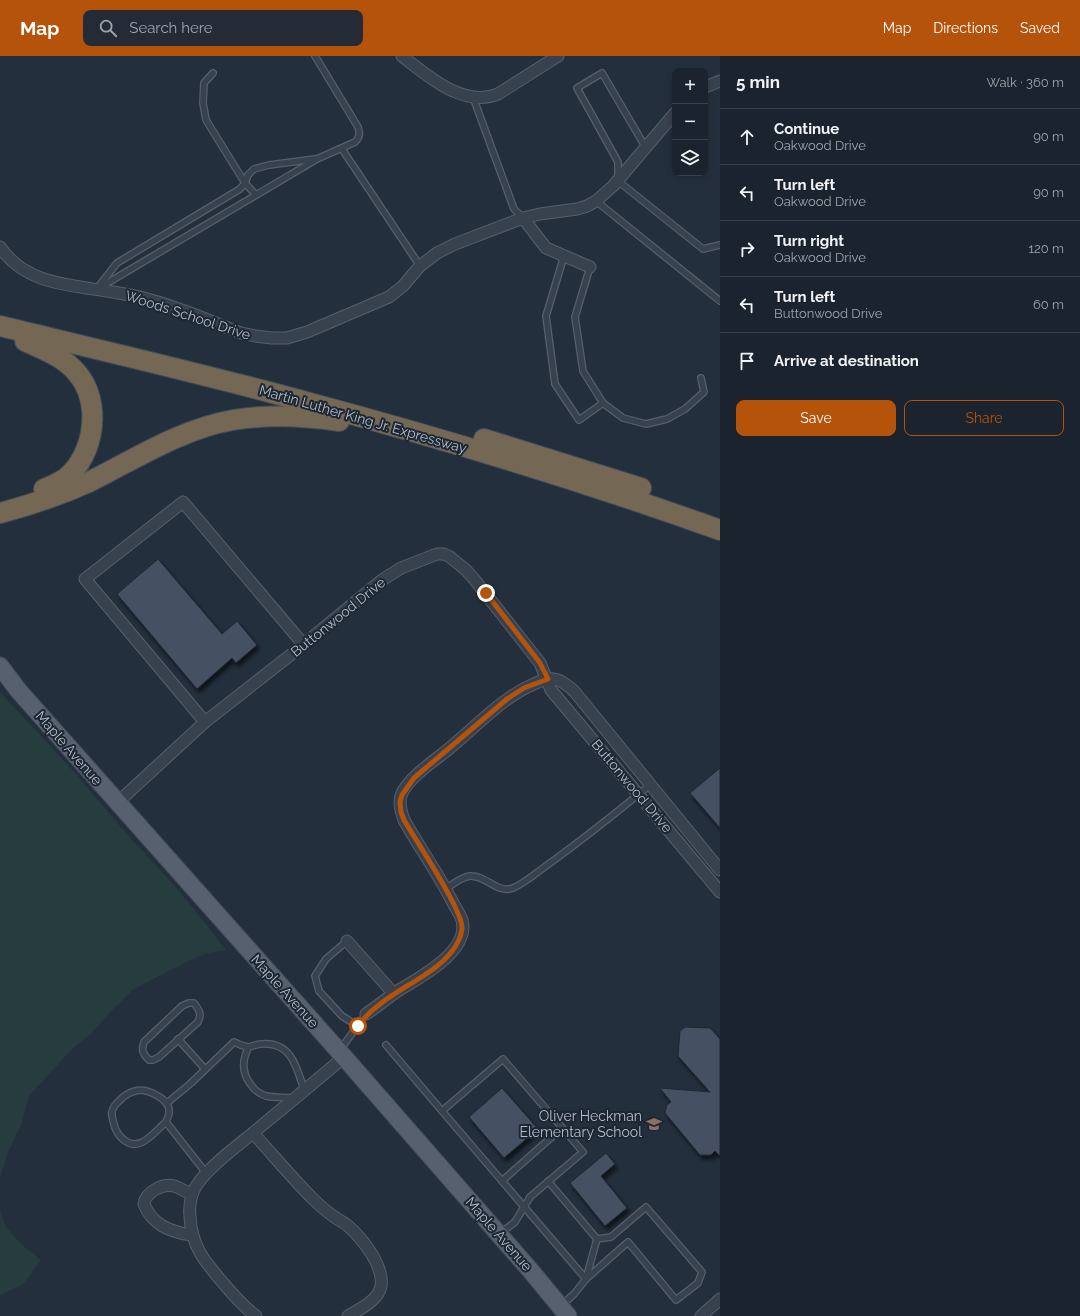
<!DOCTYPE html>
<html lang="en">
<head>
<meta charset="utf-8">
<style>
	:root { --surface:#1b232e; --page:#242b36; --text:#f1f3f6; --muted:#a0a4aa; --line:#39404a; --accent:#b45309 }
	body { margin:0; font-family:Raleway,sans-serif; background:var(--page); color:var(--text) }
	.controls { position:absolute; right:12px; top:12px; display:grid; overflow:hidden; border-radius:8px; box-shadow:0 2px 6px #0003 }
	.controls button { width:36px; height:36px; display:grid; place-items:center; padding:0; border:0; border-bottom:1px solid var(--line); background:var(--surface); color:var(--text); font:20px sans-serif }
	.stop { position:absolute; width:12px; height:12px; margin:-9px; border:3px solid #b45309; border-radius:50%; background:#fff }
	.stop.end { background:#b45309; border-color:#fff; box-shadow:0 1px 4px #0008 }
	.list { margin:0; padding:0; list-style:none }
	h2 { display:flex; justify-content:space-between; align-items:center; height:52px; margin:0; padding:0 16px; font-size:17px }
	h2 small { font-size:13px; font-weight:400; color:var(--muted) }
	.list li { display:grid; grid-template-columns:26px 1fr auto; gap:12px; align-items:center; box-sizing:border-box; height:56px; padding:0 16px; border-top:1px solid var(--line) }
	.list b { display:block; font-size:15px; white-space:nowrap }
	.list p { margin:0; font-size:13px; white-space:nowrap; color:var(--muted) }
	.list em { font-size:13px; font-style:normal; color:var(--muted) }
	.actions { display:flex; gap:8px; padding:12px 16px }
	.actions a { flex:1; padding:9px 0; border:1px solid var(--accent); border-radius:8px; text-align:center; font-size:14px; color:var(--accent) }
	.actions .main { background:var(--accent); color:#fff }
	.icon { flex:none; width:22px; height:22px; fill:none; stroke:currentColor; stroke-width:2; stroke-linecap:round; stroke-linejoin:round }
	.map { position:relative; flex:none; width:720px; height:1260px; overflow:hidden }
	header { display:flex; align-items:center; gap:24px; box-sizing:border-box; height:56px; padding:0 20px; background:var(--accent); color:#fff }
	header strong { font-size:19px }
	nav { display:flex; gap:22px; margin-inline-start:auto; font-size:14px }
	.search { width:280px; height:36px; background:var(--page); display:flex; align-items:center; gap:10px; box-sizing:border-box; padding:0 14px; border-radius:8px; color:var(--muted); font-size:15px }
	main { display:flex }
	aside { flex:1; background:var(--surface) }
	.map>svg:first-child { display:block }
	.green { fill:#263c3f }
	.building { fill:#455162; stroke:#1f2835; filter:url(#shadow) }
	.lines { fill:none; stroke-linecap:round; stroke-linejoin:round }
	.lane-casing { stroke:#565f6c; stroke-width:8 }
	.street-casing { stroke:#565f6c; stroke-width:13 }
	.primary-casing { stroke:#414a57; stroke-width:19 }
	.highway-casing { stroke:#434c59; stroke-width:22 }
	.lane { stroke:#38414e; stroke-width:5.5 }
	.street { stroke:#38414e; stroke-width:11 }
	.primary { stroke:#56606e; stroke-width:17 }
	.highway { stroke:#746855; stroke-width:20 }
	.route { stroke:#b45309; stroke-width:5 }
	.labels { text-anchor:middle; stroke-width:4; stroke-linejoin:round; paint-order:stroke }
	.street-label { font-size:14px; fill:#b4bcc9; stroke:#1d2633 }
	.poi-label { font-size:14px; fill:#b4bcc9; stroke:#1d2633; text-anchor:end }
</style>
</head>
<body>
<header>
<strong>Map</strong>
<div class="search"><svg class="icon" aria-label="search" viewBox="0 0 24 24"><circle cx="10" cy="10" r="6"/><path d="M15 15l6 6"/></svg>Search here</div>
<nav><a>Map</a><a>Directions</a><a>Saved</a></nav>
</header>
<main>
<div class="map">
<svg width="720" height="1260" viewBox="0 0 720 1260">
	<defs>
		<filter id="shadow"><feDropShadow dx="2.5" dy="4" stdDeviation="2" flood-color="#0009"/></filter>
	</defs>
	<rect width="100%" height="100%" fill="#242f3e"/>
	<!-- green -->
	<g class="green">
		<path d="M0 636 74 716 126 777 162 816 189 847 226 894 208 897 190 904 134 933 113 953 92 977 72 993 29 1040 21 1069 9 1094 0 1121Z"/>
		<path d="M0 1155 6 1171 21 1188 41 1204 23 1228 0 1239Z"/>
	</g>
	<!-- building -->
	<g class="building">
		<path d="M158 503 222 578 237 565 257 589 236 607 232 602 197 633 117 538Z"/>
		<path d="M720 712V772L690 737Z"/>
		<path d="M685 971 710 972 720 983V1100L715 1095 711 1099H700L665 1057 667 1049 671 1046 660 1032 710 1036 678 1000 680 975Z"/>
		<path d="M502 1032 538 1073 504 1102 469 1061Z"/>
		<path d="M606 1097 615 1108 601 1120 627 1152 605 1170 570 1127Z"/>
	</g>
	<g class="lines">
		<defs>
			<g id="lane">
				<path d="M213 17 204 27 203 47 206 64 245 127 256 139"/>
				<path d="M473 41 514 153 523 162"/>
				<path d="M646 92 602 17 577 32 618 106V125L703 193 720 189"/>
				<path d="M342 93 420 210"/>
				<path d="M596 145 720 245"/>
				<path d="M564 200 546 260 555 328 579 364 603 347 583 315 575 261 590 211"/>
				<path d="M99 230 117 207 240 133 245 127 248 119 254 113 269 109 315 103"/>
				<path d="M99 232 317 103 355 86C360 81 360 77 358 71L315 0"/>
				<path d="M603 347 623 362 646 368 667 363 685 353 704 336 701 322"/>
				<path d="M446 833C453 828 461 821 470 820 486 819 497 838 513 832 525 827 536 817 546 810 582 784 616 757 650 729"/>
				<path d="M347 885 326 903 315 920 319 935 342 960 358 970"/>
				<path d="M189 947H194C199 954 202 957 198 966L159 1001 153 1004H149C143 998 141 994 144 986L182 950Z"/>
				<path d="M178 983 205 1013"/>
				<path d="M386 989 442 1055 503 1003 583 1096 530 1141 515 1166 501 1177"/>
				<path d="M248 991C247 996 244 1001 244 1006 242 1020 253 1036 266 1040 274 1042 286 1041 294 1042"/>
				<path d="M340 994 366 958"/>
				<path d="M167 1047 190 1028 234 986C239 988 244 991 249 991 253 990 257 988 261 988 291 985 297 1011 304 1034"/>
				<path d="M442 1055 502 1125 562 1072"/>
				<path d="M166 1066C154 1076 140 1097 124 1084 116 1078 114 1070 112 1060 111 1055 114 1050 117 1047 123 1041 127 1037 135 1035 147 1032 171 1043 169 1057 169 1060 167 1063 166 1066L206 1117"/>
				<path d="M502 1125 586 1223"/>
				<path d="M548 1125 597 1183 611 1181 646 1151 702 1216 698 1227 676 1244 628 1186 586 1223 574 1238 561 1250"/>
				<path d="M586 1223 597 1183"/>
			</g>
			<g id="street">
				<path d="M402 0C428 20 463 52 498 38L558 0"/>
				<path d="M705 31 720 25"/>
				<path d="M523 162 546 192 590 211"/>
				<path d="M0 191C26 229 71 229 113 236 126 238 141 241 154 245 184 253 212 266 241 277L255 280 272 282H287L307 276 389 241 403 230 420 210 437 197 455 188 523 162 540 158 577 153 587 150 596 145 613 130 675 57"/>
				<path d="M205 666 85 523 183 446 304 589"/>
				<path d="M117 747 205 666 293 597 382 524 401 512 437 498H444L450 501 466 514 474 523 540 607 551 634 720 836"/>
				<path d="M347 885 394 938"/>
				<path d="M366 958C375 952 384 945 393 938 414 924 471 897 462 864 460 858 455 851 452 845 438 817 419 791 404 764 401 755 398 746 402 737 411 719 436 704 451 691 478 669 502 641 536 627 539 626 543 624 547 623 558 621 566 628 574 635L720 814"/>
				<path d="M253 1077C273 1099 292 1122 312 1142 320 1150 327 1156 336 1162 340 1165 345 1167 348 1170 363 1183 384 1210 381 1230 379 1244 360 1253 348 1260"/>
				<path d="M191 1179C171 1176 152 1169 144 1148 145 1137 162 1127 174 1130 180 1132 186 1136 192 1138"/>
				<path d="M256 1260C244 1251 234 1240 224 1228 205 1206 191 1190 190 1160 189 1153 190 1146 192 1139 198 1117 242 1087 260 1071 288 1048 316 1025 344 1001"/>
				<path d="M701 1260 720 1243"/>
			</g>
			<path id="primary" d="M0 610 18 634 344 1001 531 1215 568 1260"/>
			<g id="highway">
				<path d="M0 270C104 295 208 319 310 347 448 384 586 426 720 474"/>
				<path d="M25 285C44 294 64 301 77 317 102 346 95 398 66 422 59 427 52 430 44 433"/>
				<path d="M484 383 641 432"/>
				<path d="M0 457C31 449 60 439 89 426 135 403 181 373 233 364 268 358 304 360 339 365"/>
			</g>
		</defs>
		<!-- lane casing -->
		<use href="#lane" class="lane-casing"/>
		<!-- street casing -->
		<use href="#street" class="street-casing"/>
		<!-- primary casing -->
		<use href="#primary" class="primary-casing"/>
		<!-- highway casing -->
		<use href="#highway" class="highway-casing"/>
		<!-- lane -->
		<use href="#lane" class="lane"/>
		<!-- street -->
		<use href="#street" class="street"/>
		<!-- primary -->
		<use href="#primary" class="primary"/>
		<!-- highway -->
		<use href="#highway" class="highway"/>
	</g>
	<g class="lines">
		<!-- route -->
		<path class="route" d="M358 970C373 949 398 936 420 922 438 911 459 895 462 873 464 856 415 783 404 764L401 756 400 746 402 739 414 722 507 643 524 632 548 623 540 607 486 537"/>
	</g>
	<!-- icons -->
	<defs>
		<symbol id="school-bare" viewBox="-9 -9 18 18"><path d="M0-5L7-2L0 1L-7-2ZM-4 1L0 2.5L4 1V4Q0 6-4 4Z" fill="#8d6e63" stroke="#1d2633" stroke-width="2.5" paint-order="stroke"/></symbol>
	</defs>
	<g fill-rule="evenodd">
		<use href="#school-bare" x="643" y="1057" width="22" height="22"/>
	</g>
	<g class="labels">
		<!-- street labels -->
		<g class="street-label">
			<text transform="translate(188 259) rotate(18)" y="5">Woods School Drive</text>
			<text transform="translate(363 363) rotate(16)" y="5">Martin Luther King Jr. Expressway</text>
			<text transform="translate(338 561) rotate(-39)" y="5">Buttonwood Drive</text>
			<text transform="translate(69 692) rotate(49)" y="5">Maple Avenue</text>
			<text transform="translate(632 730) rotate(50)" y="5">Buttonwood Drive</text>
			<text transform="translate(285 935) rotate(48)" y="5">Maple Avenue</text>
			<text transform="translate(499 1178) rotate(49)" y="5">Maple Avenue</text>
		</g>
		<!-- poi labels -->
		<g class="poi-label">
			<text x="642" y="1065">Oliver Heckman<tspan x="642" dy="16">Elementary School</tspan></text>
		</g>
	</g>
</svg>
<div class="controls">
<button>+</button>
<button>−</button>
<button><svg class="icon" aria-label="layers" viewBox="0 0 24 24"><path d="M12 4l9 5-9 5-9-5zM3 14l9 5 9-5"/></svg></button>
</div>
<div class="stop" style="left:358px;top:970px"></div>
<div class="stop end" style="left:486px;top:537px"></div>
</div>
<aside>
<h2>5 min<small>Walk · 360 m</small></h2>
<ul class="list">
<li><svg class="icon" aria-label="ahead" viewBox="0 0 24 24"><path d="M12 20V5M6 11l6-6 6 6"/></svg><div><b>Continue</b><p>Oakwood Drive</p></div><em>90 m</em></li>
<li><svg class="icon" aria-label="left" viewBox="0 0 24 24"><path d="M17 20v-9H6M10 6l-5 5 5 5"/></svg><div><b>Turn left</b><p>Oakwood Drive</p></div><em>90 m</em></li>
<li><svg class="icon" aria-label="right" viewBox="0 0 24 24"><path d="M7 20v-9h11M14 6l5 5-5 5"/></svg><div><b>Turn right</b><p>Oakwood Drive</p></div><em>120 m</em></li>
<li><svg class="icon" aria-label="left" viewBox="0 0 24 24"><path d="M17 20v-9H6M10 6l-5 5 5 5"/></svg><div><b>Turn left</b><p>Buttonwood Drive</p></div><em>60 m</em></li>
<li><svg class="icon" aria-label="arrive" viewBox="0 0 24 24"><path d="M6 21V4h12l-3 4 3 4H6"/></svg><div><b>Arrive at destination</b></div></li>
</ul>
<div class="actions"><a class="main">Save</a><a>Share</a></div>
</aside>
</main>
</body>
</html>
